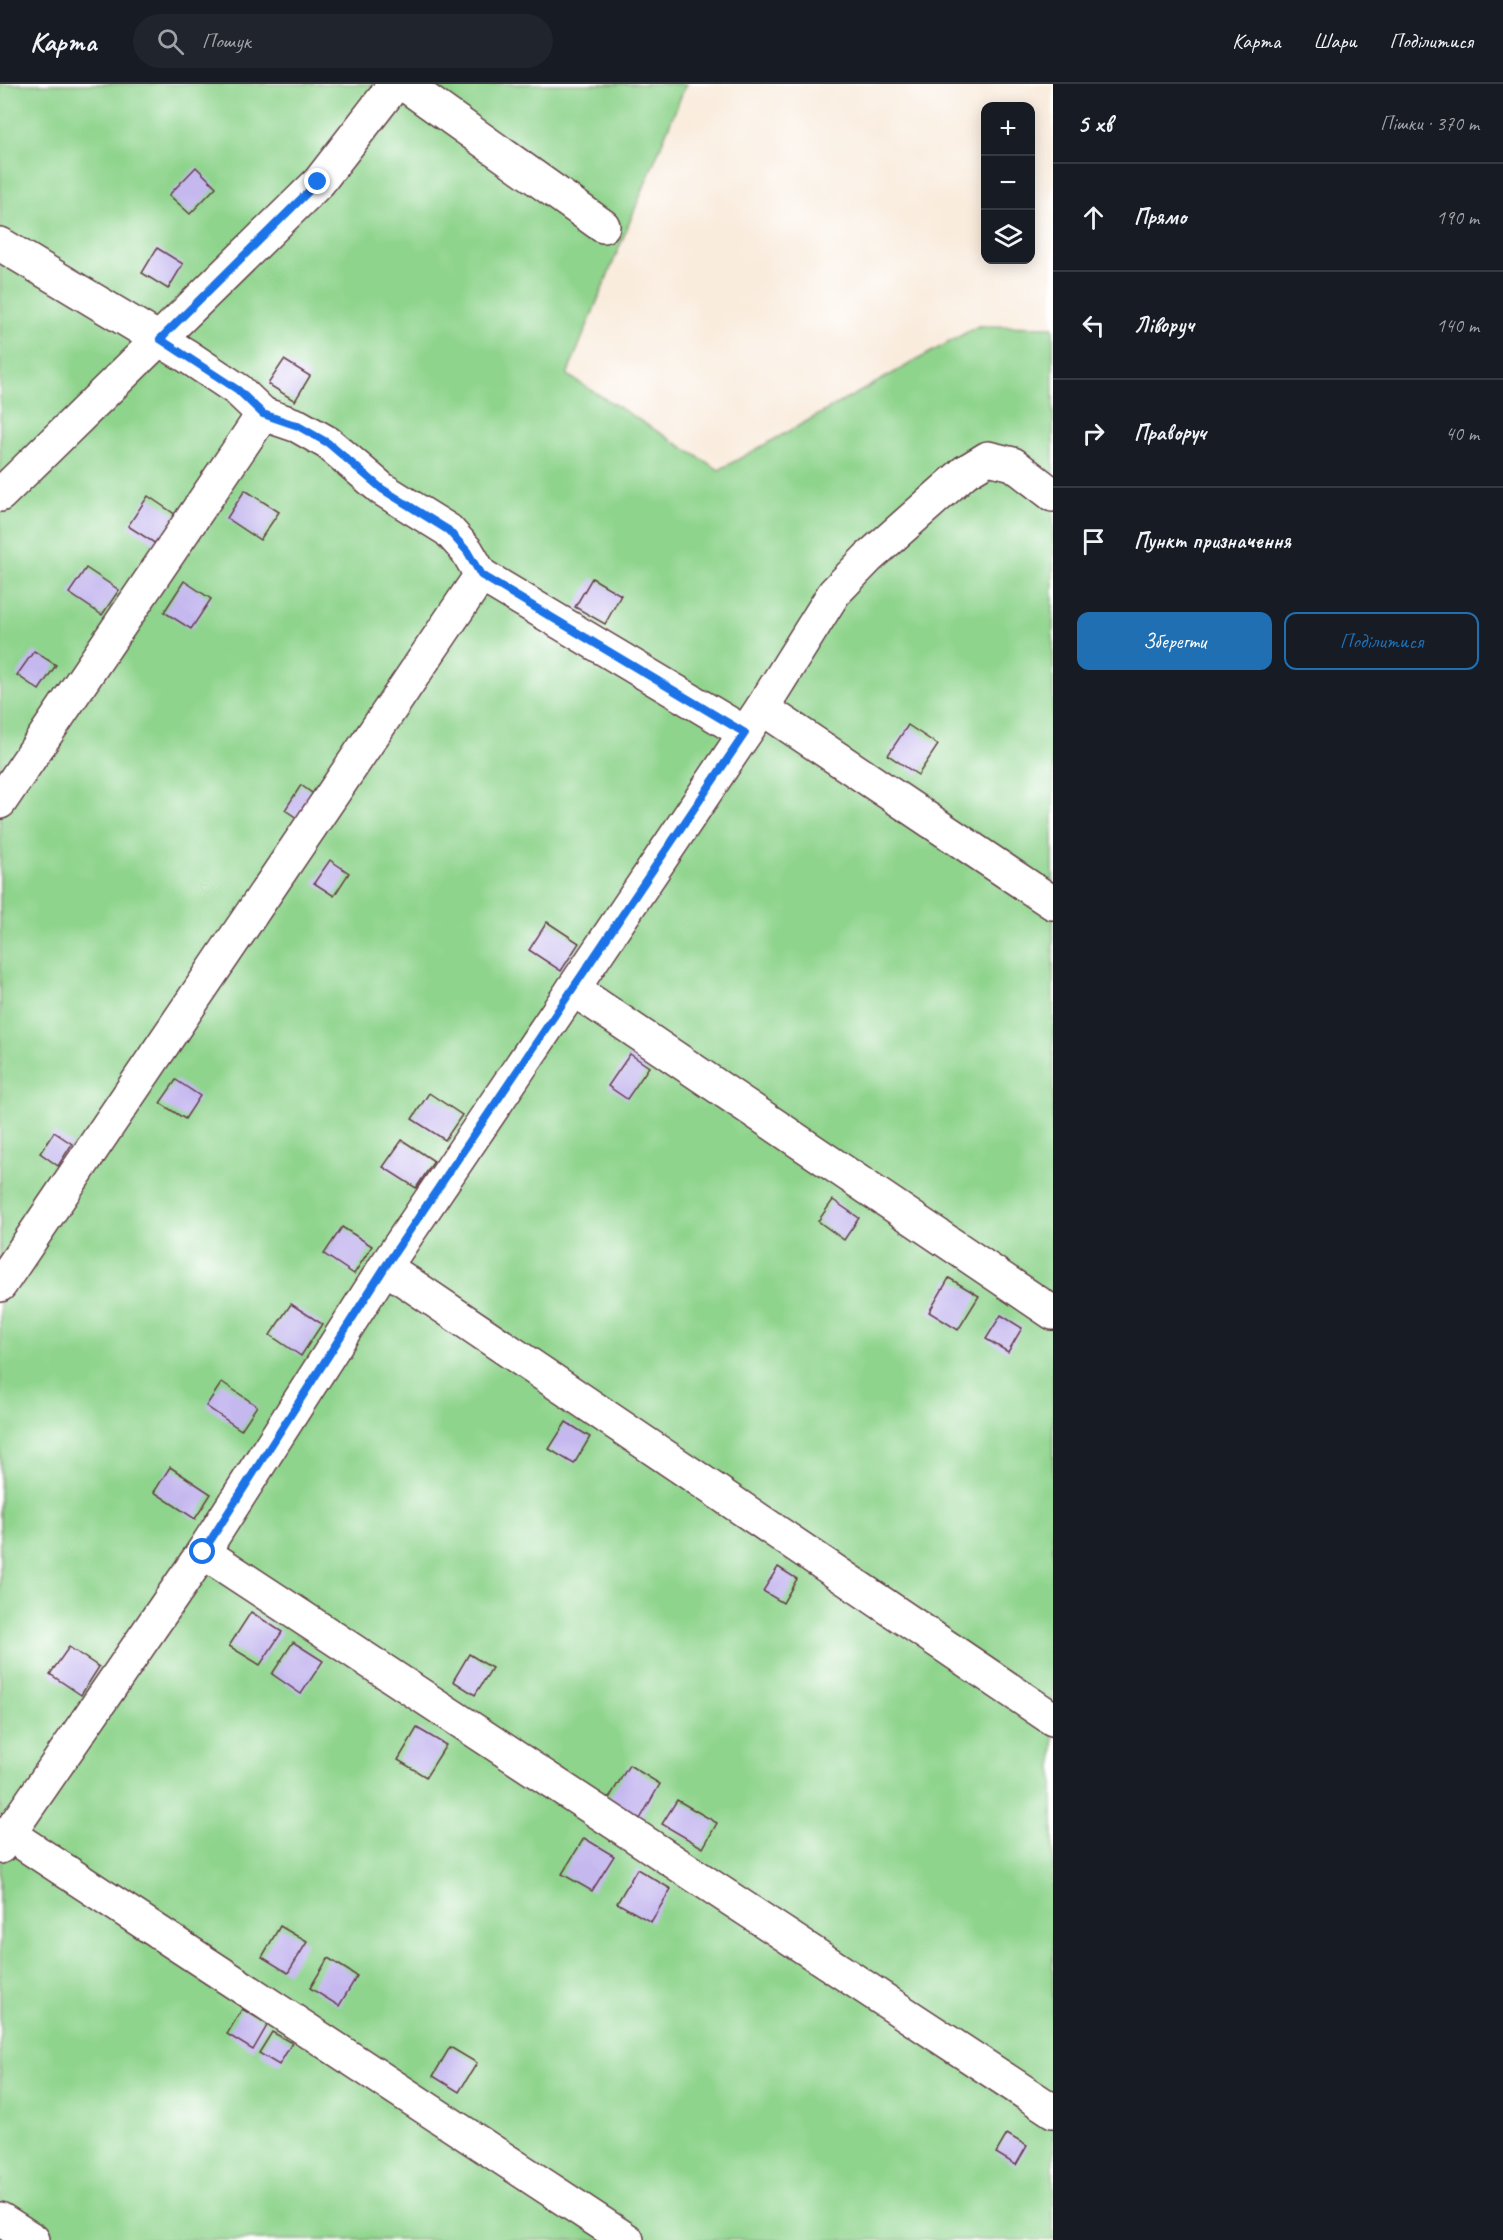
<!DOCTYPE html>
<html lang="uk">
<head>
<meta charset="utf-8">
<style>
	:root { --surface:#171b24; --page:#20242c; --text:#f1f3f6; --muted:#9ea1a6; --line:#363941; --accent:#1f6fb2 }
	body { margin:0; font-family:Caveat,sans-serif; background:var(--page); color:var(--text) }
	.controls { position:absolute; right:18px; top:18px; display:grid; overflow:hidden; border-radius:12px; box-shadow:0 3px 15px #0003 }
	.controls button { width:54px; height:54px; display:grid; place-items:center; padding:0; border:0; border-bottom:2px solid var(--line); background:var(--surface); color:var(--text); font:30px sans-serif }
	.stop { position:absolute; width:18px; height:18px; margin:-14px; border:4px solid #1a73e8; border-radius:50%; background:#fff }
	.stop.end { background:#1a73e8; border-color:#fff; box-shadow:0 2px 6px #0008 }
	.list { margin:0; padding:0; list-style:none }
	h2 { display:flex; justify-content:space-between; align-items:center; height:78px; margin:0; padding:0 24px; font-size:26px }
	h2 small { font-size:20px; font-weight:400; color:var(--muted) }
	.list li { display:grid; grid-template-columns:39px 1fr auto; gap:18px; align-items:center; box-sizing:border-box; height:108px; padding:0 24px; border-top:2px solid var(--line) }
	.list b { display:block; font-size:22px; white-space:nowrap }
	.list em { font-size:20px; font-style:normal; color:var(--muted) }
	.actions { display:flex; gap:12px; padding:18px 24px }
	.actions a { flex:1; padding:14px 0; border:2px solid var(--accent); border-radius:12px; text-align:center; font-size:21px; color:var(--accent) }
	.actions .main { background:var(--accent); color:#fff }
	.icon { flex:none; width:33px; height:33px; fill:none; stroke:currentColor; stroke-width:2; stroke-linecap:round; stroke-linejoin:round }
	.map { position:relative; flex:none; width:1053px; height:2156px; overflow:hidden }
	header { display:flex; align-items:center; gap:36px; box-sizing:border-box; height:84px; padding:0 30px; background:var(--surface); border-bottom:2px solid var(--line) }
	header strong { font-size:28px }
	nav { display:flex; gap:33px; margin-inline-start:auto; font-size:21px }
	.search { width:420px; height:54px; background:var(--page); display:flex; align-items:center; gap:15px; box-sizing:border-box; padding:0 21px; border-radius:33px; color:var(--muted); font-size:22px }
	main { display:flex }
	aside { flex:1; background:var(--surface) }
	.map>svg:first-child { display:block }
	.green { fill:#8fd48d; stroke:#6c7a5c; stroke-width:1.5 }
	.building { fill:#c5b8ef }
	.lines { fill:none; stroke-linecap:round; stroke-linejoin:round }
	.minor-casing { stroke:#643e46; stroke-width:36 }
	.minor { stroke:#fff; stroke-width:33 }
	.route { stroke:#1a73e8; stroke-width:8 }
</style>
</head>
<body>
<header>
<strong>Карта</strong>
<div class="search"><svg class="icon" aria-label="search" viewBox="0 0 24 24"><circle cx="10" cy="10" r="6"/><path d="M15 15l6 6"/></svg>Пошук</div>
<nav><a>Карта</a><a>Шари</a><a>Поділитися</a></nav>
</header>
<main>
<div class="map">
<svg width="1053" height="2156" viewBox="0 0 1053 2156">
	<rect width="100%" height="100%" fill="#fff"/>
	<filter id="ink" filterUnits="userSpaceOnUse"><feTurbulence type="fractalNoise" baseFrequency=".0167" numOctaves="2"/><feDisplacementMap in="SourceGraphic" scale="12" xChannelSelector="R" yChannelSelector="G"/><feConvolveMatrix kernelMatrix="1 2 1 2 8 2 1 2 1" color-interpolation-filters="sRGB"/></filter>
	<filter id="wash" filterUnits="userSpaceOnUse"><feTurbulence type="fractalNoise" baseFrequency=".008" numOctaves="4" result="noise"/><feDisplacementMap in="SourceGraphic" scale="24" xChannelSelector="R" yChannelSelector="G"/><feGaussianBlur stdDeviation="1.35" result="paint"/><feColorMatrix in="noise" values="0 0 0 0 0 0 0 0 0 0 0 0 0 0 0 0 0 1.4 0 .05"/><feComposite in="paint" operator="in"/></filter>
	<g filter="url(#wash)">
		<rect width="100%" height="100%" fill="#f9ecdd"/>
		<!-- green -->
		<path class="green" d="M0 0H686L567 291 719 386 978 242 1053 243V2156H0Z"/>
		<g id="blocks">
			<!-- building -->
			<g class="building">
				<path d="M196 83 216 103 190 130 169 111Z"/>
				<path d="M157 164 183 180 168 205 142 189Z"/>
				<path d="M284 276 310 292 295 317 268 300Z"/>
				<path d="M245 406 279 428 260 456 227 434Z"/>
				<path d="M148 412 176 431 156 460 128 442Z"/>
				<path d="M86 484 119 506 102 531 69 509Z"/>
				<path d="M592 494 621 511 605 540 575 523Z"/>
				<path d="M184 497 211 515 191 545 164 528Z"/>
				<path d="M34 567 56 581 39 606 17 591Z"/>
				<path d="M908 641 938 661 918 691 888 671Z"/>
				<path d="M301 701 316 712 300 736 285 726Z"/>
				<path d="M330 776 349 789 334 812 314 799Z"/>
				<path d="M547 838 579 859 561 887 529 866Z"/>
				<path d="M630 970 649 983 627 1015 608 1002Z"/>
				<path d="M176 996 200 1012 185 1035 160 1019Z"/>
				<path d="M429 1009 462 1031 445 1056 412 1035Z"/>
				<path d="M54 1048 72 1060 58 1082 40 1069Z"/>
				<path d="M402 1056 434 1077 416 1104 383 1083Z"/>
				<path d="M833 1116 859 1134 844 1156 818 1137Z"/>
				<path d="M342 1143 372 1162 354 1190 324 1170Z"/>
				<path d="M949 1194 979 1212 958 1246 929 1228Z"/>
				<path d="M291 1220 322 1240 301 1272 270 1251Z"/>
				<path d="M1001 1231 1022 1244 1008 1268 986 1255Z"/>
				<path d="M222 1298 257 1322 241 1346 206 1322Z"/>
				<path d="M566 1338 590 1353 574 1380 549 1365Z"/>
				<path d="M170 1383 211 1410 195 1435 154 1408Z"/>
				<path d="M778 1483 797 1495 783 1519 763 1507Z"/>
				<path d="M251 1528 282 1548 260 1581 229 1562Z"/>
				<path d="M293 1558 323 1577 301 1610 272 1590Z"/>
				<path d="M69 1563 99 1583 81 1611 50 1590Z"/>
				<path d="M469 1570 492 1584 475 1611 453 1597Z"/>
				<path d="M417 1644 446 1661 426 1693 398 1676Z"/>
				<path d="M629 1681 660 1700 640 1735 608 1716Z"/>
				<path d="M677 1716 717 1739 703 1764 662 1740Z"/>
				<path d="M584 1754 614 1772 592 1807 562 1790Z"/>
				<path d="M637 1785 671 1805 651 1838 617 1819Z"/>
				<path d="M280 1842 307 1858 288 1889 262 1873Z"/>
				<path d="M328 1874 357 1892 339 1922 310 1904Z"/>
				<path d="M242 1925 268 1940 253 1966 227 1950Z"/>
				<path d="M272 1948 292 1959 279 1981 259 1969Z"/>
				<path d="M450 1963 477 1979 459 2008 433 1992Z"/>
				<path d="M1007 2050 1027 2062 1016 2081 996 2069Z"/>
			</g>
		</g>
	</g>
	<g filter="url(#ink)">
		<use href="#blocks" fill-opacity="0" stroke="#643e46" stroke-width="1.5"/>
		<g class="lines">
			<defs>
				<g id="minor">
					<path d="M404 0 603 142"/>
					<path d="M0 160 187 272 238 306 263 330 298 342 328 359 382 405 448 446 467 467 481 491 745 649"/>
					<path d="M0 411 319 98 395 0"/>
					<path d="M762 624 1053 819"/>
					<path d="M0 718 263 330"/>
					<path d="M573 905 762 624 834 509 868 474 965 388 988 374 1013 380 1053 411"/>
					<path d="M385 1183 1053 1635"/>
					<path d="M0 1201 481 491"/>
					<path d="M203 1468 1053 2027"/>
					<path d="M9 1750 627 2156"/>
					<path d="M0 1763 203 1468 385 1183 573 905 1053 1229"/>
					<path d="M0 2135 33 2156"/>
				</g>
			</defs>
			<!-- minor casing -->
			<use href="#minor" class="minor-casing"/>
			<!-- minor -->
			<use href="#minor" class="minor"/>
		</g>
	</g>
	<g class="lines" filter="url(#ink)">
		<!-- route -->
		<path class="route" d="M203 1468 385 1183 745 649 481 491 467 467 448 446 382 405 328 359 298 342 263 330 238 306 160 255 318 98"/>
	</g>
</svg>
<div class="controls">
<button>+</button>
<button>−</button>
<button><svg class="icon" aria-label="layers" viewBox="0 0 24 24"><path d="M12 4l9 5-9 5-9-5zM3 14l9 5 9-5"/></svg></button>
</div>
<div class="stop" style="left:203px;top:1468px"></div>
<div class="stop end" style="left:318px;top:98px"></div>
</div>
<aside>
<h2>5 хв<small>Пішки · 370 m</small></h2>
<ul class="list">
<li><svg class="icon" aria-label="ahead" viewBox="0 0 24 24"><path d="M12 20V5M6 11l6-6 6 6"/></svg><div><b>Прямо</b></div><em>190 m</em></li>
<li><svg class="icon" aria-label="left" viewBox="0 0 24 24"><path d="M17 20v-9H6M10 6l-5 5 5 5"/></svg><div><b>Ліворуч</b></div><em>140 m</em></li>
<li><svg class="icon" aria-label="right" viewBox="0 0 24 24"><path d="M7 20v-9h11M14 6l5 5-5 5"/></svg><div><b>Праворуч</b></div><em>40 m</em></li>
<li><svg class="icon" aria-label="arrive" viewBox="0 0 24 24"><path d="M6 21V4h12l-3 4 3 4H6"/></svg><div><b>Пункт призначення</b></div></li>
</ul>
<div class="actions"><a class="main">Зберегти</a><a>Поділитися</a></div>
</aside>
</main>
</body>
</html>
